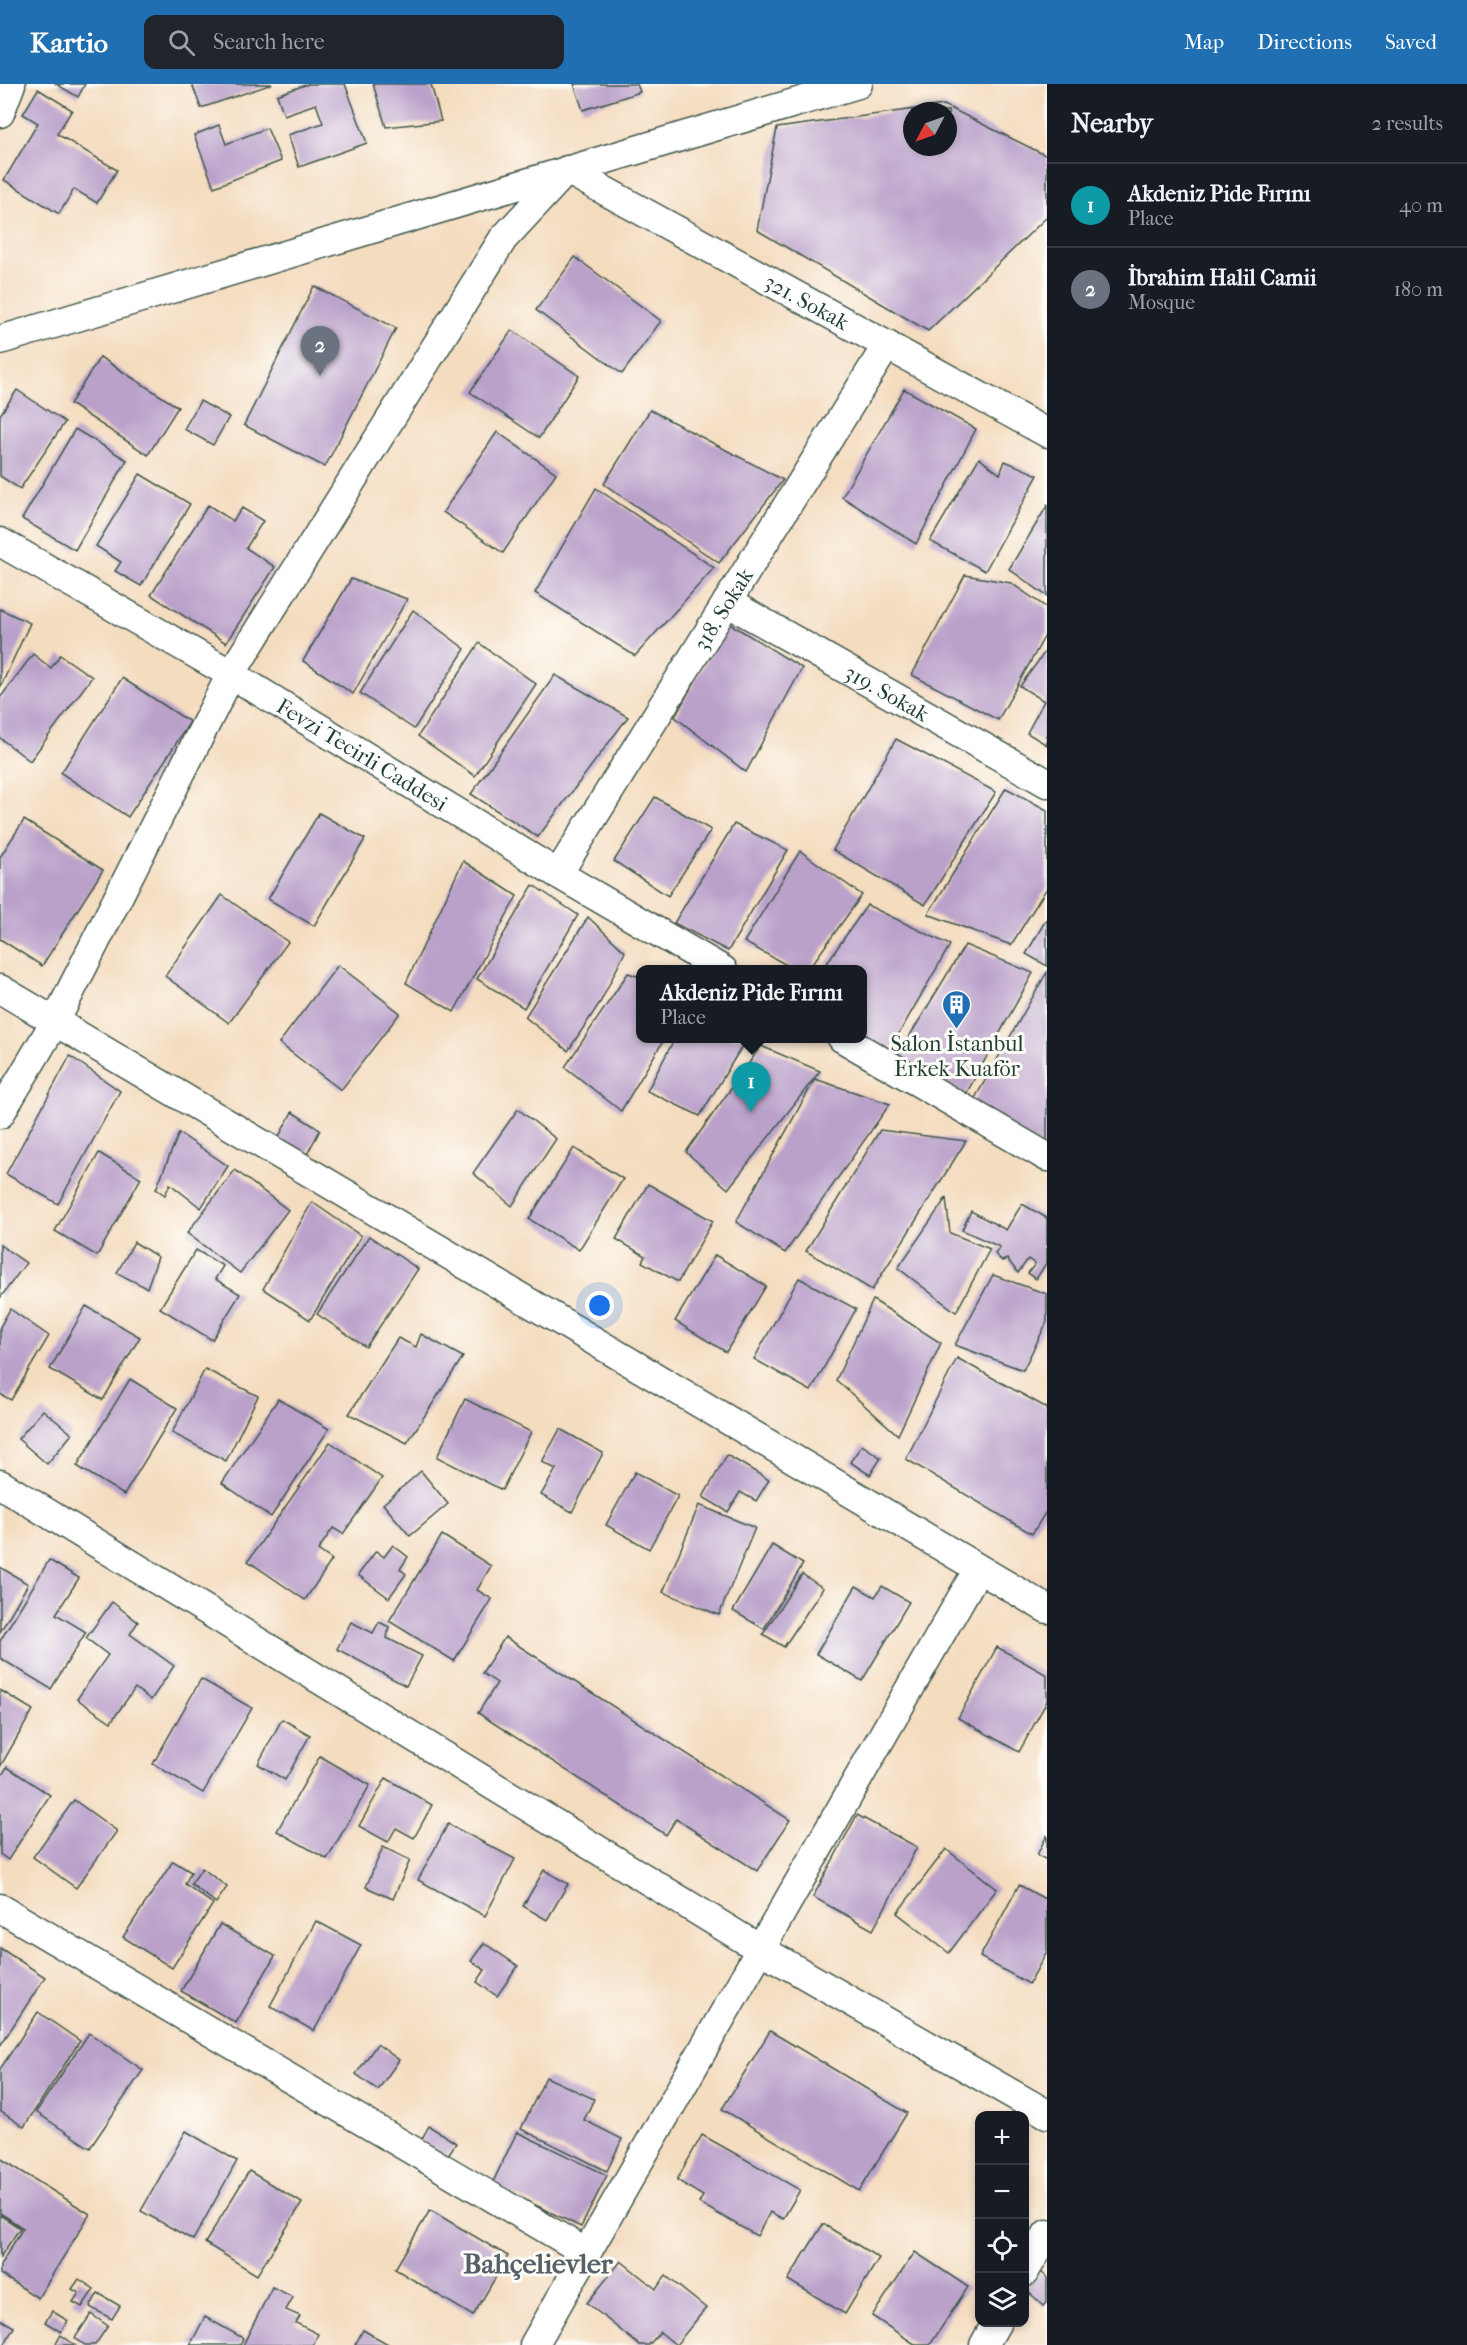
<!DOCTYPE html>
<html lang="en">
<head>
<meta charset="utf-8">
<style>
	:root { --surface:#171b24; --page:#20242c; --text:#f1f3f6; --muted:#9ea1a6; --line:#363941; --accent:#1f6fb2 }
	body { margin:0; font-family:"IM FELL French Canon",serif; background:var(--page); color:var(--text) }
	.controls { position:absolute; right:18px; bottom:18px; display:grid; overflow:hidden; border-radius:12px; box-shadow:0 3px 9px #0003 }
	.controls button { width:54px; height:54px; display:grid; place-items:center; padding:0; border:0; border-bottom:2px solid var(--line); background:var(--surface); color:var(--text); font:30px sans-serif }
	.compass { position:absolute; left:903px; top:18px; width:54px; height:54px; border-radius:50%; background:var(--surface); box-shadow:0 3px 9px #0003; rotate:229deg }
	.you { position:absolute; left:600px; top:1222px; width:21px; height:21px; margin:-15px; border:4px solid #fff; border-radius:50%; background:#1a73e8; box-shadow:0 0 0 9px #1a73e833 }
	.badge { display:grid; place-items:center; width:39px; height:39px; border-radius:50%; background:var(--accent); color:#fff; font-size:20px; font-weight:700 }
	.pin { position:absolute; translate:-50% -50px; filter:drop-shadow(0 2px 3px #0008) }
	.pin::after { content:''; position:absolute; top:32px; width:21px; height:18px; background:inherit; clip-path:polygon(0 0,100% 0,50% 100%) }
	.popup { position:absolute; left:636px; top:881px; width:231px; height:78px; box-sizing:border-box; display:grid; place-content:center; border-radius:12px; background:var(--surface); filter:drop-shadow(0 2px 4px #0005); font-size:20px; white-space:nowrap; color:var(--muted) }
	.popup b { font-size:22px; color:var(--text) }
	.popup::after { content:''; position:absolute; left:50%; top:100%; margin-left:-12px; border:12px solid transparent; border-top-color:var(--surface) }
	.list { margin:0; padding:0; list-style:none }
	h2 { display:flex; justify-content:space-between; align-items:center; height:78px; margin:0; padding:0 24px; font-size:26px }
	h2 small { font-size:20px; font-weight:400; color:var(--muted) }
	.list li { display:grid; grid-template-columns:39px 1fr auto; gap:18px; align-items:center; box-sizing:border-box; height:84px; padding:0 24px; border-top:2px solid var(--line) }
	.list b { display:block; font-size:22px; white-space:nowrap }
	.list p { margin:0; font-size:20px; white-space:nowrap; color:var(--muted) }
	.list em { font-size:20px; font-style:normal; color:var(--muted) }
	.icon { flex:none; width:33px; height:33px; fill:none; stroke:currentColor; stroke-width:2; stroke-linecap:round; stroke-linejoin:round }
	.map { position:relative; flex:none; width:1047px; height:2261px; overflow:hidden }
	header { display:flex; align-items:center; gap:36px; box-sizing:border-box; height:84px; padding:0 30px; background:var(--accent); color:#fff }
	header strong { font-size:28px }
	nav { display:flex; gap:33px; margin-inline-start:auto; font-size:21px }
	.search { width:420px; height:54px; background:var(--page); display:flex; align-items:center; gap:15px; box-sizing:border-box; padding:0 21px; border-radius:12px; color:var(--muted); font-size:22px }
	main { display:flex }
	aside { flex:1; background:var(--surface) }
	.map>svg:first-child { display:block }
	.building { fill:#baa1ca; fill-rule:evenodd }
	.lines { fill:none; stroke-linecap:round; stroke-linejoin:round }
	.minor-casing { stroke:#3f5549; stroke-width:31 }
	.minor { stroke:#fff; stroke-width:28 }
	.labels { text-anchor:middle; stroke-width:6; stroke-linejoin:round; paint-order:stroke }
	.street-label { font-size:22px; fill:#1f3d34; stroke:#fdfcf7 }
	.poi-label { font-size:22px; fill:#1f3d34; stroke:#fdfcf7 }
	.district-label { font-size:28px; font-weight:bold; fill:#556068; stroke:#fdfcf7 }
</style>
</head>
<body>
<header>
<strong>Kartio</strong>
<div class="search"><svg class="icon" aria-label="search" viewBox="0 0 24 24"><circle cx="10" cy="10" r="6"/><path d="M15 15l6 6"/></svg>Search here</div>
<nav><a>Map</a><a>Directions</a><a>Saved</a></nav>
</header>
<main>
<div class="map">
<svg width="1047" height="2261" viewBox="0 0 1047 2261">
	<rect width="100%" height="100%" fill="#fdfcf7"/>
	<filter id="ink" filterUnits="userSpaceOnUse"><feTurbulence type="fractalNoise" baseFrequency=".0167" numOctaves="2"/><feDisplacementMap in="SourceGraphic" scale="12" xChannelSelector="R" yChannelSelector="G"/><feConvolveMatrix kernelMatrix="1 2 1 2 8 2 1 2 1" color-interpolation-filters="sRGB"/></filter>
	<filter id="wash" filterUnits="userSpaceOnUse"><feTurbulence type="fractalNoise" baseFrequency=".008" numOctaves="4" result="noise"/><feDisplacementMap in="SourceGraphic" scale="24" xChannelSelector="R" yChannelSelector="G"/><feGaussianBlur stdDeviation="1.35" result="paint"/><feColorMatrix in="noise" values="0 0 0 0 0 0 0 0 0 0 0 0 0 0 0 0 0 1.4 0 .05"/><feComposite in="paint" operator="in"/></filter>
	<g filter="url(#wash)">
		<rect width="100%" height="100%" fill="#f4dcbf"/>
		<g id="blocks">
			<!-- building -->
			<g class="building">
				<path d="M56 0H85L78 13Z"/>
				<path d="M192 0H272L201 24Z"/>
				<path d="M308 0H345L367 59 299 83 288 51 323 39 316 20 284 31 277 11Z"/>
				<path d="M373 0H431L441 37 386 43Z"/>
				<path d="M574 0H637L640 8 583 26Z"/>
				<path d="M38 5 72 26 57 50 117 86 97 119 74 105 59 130 4 96 38 39 23 30Z"/>
				<path d="M944 21 1047 72V133L928 247 757 146 777 44ZM912 27H948V63H912Z"/>
				<path d="M219 41 226 60 267 44 281 77 214 103 194 51Z"/>
				<path d="M575 173 661 237 622 290 536 226Z"/>
				<path d="M314 202 396 244 325 383 244 341Z"/>
				<path d="M512 246 579 292 539 354 470 308Z"/>
				<path d="M100 273 178 323 148 371 70 320Z"/>
				<path d="M904 305 976 345 916 460 842 413Z"/>
				<path d="M17 306 65 338 20 405 0 392V331Z"/>
				<path d="M200 317 229 333 213 361 184 345Z"/>
				<path d="M650 326 783 396 719 479 604 400Z"/>
				<path d="M75 345 127 376 75 466 22 435Z"/>
				<path d="M497 348 556 389 503 469 443 428Z"/>
				<path d="M979 374 1000 390 1005 377 1038 391 985 487 930 457Z"/>
				<path d="M140 390 190 420 141 502 115 487 121 478 96 462Z"/>
				<path d="M596 404 714 484 635 572 535 509Z"/>
				<path d="M208 421 233 437 242 424 263 437 246 464 275 483 226 559 151 511Z"/>
				<path d="M1047 422V512L1009 485Z"/>
				<path d="M965 491 1011 499 1047 524V548L998 636 912 591Z"/>
				<path d="M351 495 407 515 353 610 303 577Z"/>
				<path d="M0 525 30 539 0 604Z"/>
				<path d="M413 526 465 565 414 645 360 609Z"/>
				<path d="M727 538 802 584 746 688 675 633Z"/>
				<path d="M479 559 536 600 475 692 418 652Z"/>
				<path d="M1047 565V661L1027 649 1044 617 1020 602Z"/>
				<path d="M33 570 51 584 60 571 92 593 30 677 0 654V614Z"/>
				<path d="M555 591 628 633 538 753 471 710Z"/>
				<path d="M122 594 190 638 128 733 61 689Z"/>
				<path d="M896 655 996 708 925 821 833 766Z"/>
				<path d="M1006 704 1047 726V804L1011 861 928 830Z"/>
				<path d="M655 713 711 746 668 812 614 777Z"/>
				<path d="M319 729 365 755 314 842 268 815Z"/>
				<path d="M24 736 103 786 42 882 0 855V773Z"/>
				<path d="M734 740 788 766 728 867 674 839Z"/>
				<path d="M800 767 862 811 808 886H796L744 858Z"/>
				<path d="M463 777 517 812 454 928 406 899Z"/>
				<path d="M533 801 578 831 524 924 477 895Z"/>
				<path d="M222 811 288 858 229 939 165 892Z"/>
				<path d="M867 821 950 861 886 972 862 954V886H822Z"/>
				<path d="M588 833 625 868 601 917 568 967 525 933Z"/>
				<path d="M1047 834V882L1026 870Z"/>
				<path d="M965 861 1033 889 966 1010 895 976Z"/>
				<path d="M338 881 400 929 341 1006 279 959Z"/>
				<path d="M1047 888V1065L970 1023Z"/>
				<path d="M628 889 640 893V954H665L621 1027 565 983Z"/>
				<path d="M675 954H747L700 1032 647 1007Z"/>
				<path d="M761 962 820 987 728 1105 686 1068Z"/>
				<path d="M70 972 120 1007 58 1120 6 1090Z"/>
				<path d="M815 995 890 1020 785 1169 736 1138Z"/>
				<path d="M518 1025 556 1055 512 1122 473 1089Z"/>
				<path d="M292 1028 320 1046 305 1074 277 1056Z"/>
				<path d="M880 1046 966 1057 872 1206 806 1167Z"/>
				<path d="M179 1049 228 1082 201 1124 170 1100 165 1111 156 1105Z"/>
				<path d="M574 1064 623 1095 579 1166 529 1135Z"/>
				<path d="M99 1069 141 1094 97 1172 55 1147Z"/>
				<path d="M235 1086 288 1126 240 1189 187 1149Z"/>
				<path d="M648 1100 713 1137 678 1198 642 1178 645 1172 616 1155Z"/>
				<path d="M946 1114 950 1149 990 1165 956 1228 898 1184Z"/>
				<path d="M312 1118 361 1152 310 1236 263 1205Z"/>
				<path d="M1022 1120 1047 1134V1178L1036 1195 1028 1189 1035 1180 1028 1175 1018 1189 1007 1175 1002 1177 995 1170 1000 1163 962 1146 971 1127 1006 1146Z"/>
				<path d="M369 1152 418 1185 366 1263 317 1230Z"/>
				<path d="M134 1158 158 1173 147 1204 117 1189Z"/>
				<path d="M0 1161 26 1179 0 1214Z"/>
				<path d="M196 1166 223 1182 215 1195 240 1210 212 1256 160 1224Z"/>
				<path d="M715 1171 766 1202 726 1268 675 1237Z"/>
				<path d="M993 1191 1047 1210V1238L1023 1286 955 1261Z"/>
				<path d="M799 1194 856 1225 811 1307 754 1275Z"/>
				<path d="M873 1216 941 1259 898 1351 836 1296Z"/>
				<path d="M86 1222 140 1253 103 1316 50 1285Z"/>
				<path d="M10 1225 49 1252 11 1316 0 1310V1243Z"/>
				<path d="M421 1250 463 1273 407 1359 349 1330 398 1254 416 1263Z"/>
				<path d="M957 1274 1047 1324V1426L1032 1450 906 1375Z"/>
				<path d="M205 1285 258 1312 226 1377 172 1349Z"/>
				<path d="M130 1295 177 1324 124 1411 77 1382Z"/>
				<path d="M278 1315 329 1345 271 1433 222 1399Z"/>
				<path d="M465 1315 531 1348 502 1406 437 1373Z"/>
				<path d="M43 1326 72 1350 47 1380 18 1355Z"/>
				<path d="M560 1345 603 1369 572 1428 541 1411 556 1385 542 1378Z"/>
				<path d="M330 1358 382 1394 343 1450 333 1444 318 1466 332 1476 305 1516 248 1477Z"/>
				<path d="M862 1361 881 1374 870 1391 850 1378Z"/>
				<path d="M727 1371 769 1396 756 1417 740 1408 728 1428 703 1413Z"/>
				<path d="M421 1387 448 1420 410 1452 383 1420Z"/>
				<path d="M635 1388 678 1412 649 1465 606 1441Z"/>
				<path d="M699 1421 755 1444 719 1531 663 1508Z"/>
				<path d="M442 1451 491 1482 477 1506 492 1515 454 1577 389 1537Z"/>
				<path d="M393 1461 408 1473 400 1485 406 1490 389 1514 358 1491 376 1467 384 1473Z"/>
				<path d="M772 1461 803 1480 764 1545 733 1527Z"/>
				<path d="M49 1476 79 1494 56 1530 86 1548 51 1605 0 1574V1557Z"/>
				<path d="M0 1483 28 1500 0 1548Z"/>
				<path d="M802 1490 823 1504 784 1563 763 1550Z"/>
				<path d="M856 1502 875 1513 882 1502 909 1518 862 1597 816 1570Z"/>
				<path d="M112 1518 138 1538 130 1550 174 1582 151 1616 135 1604 111 1638 77 1615 108 1571 86 1554Z"/>
				<path d="M351 1538 373 1549 379 1538 389 1543 387 1554 422 1572 406 1602 337 1565Z"/>
				<path d="M505 1553 790 1736 757 1787 676 1735 666 1751 478 1629 497 1599 482 1589Z"/>
				<path d="M997 1563 1047 1591V1617L1019 1668 958 1634Z"/>
				<path d="M201 1595 252 1624 203 1709 153 1680Z"/>
				<path d="M0 1606 33 1626 0 1683Z"/>
				<path d="M282 1635 310 1651 285 1696 258 1680Z"/>
				<path d="M320 1672 370 1701 327 1775 277 1747Z"/>
				<path d="M7 1683 50 1711 8 1776 0 1770V1694Z"/>
				<path d="M386 1694 432 1721 414 1754 396 1744 388 1758 359 1742Z"/>
				<path d="M74 1716 117 1747 76 1804 33 1773Z"/>
				<path d="M857 1731 917 1763 873 1846 813 1813Z"/>
				<path d="M448 1740 515 1775 485 1832 418 1796Z"/>
				<path d="M1047 1751V1776L1037 1771Z"/>
				<path d="M383 1763 410 1776 393 1815 366 1803Z"/>
				<path d="M946 1765 997 1805 949 1869 897 1829Z"/>
				<path d="M173 1777 191 1788 185 1800 213 1820 172 1884 123 1853Z"/>
				<path d="M202 1784 227 1803 216 1819 191 1800Z"/>
				<path d="M544 1786 568 1800 547 1836 523 1822Z"/>
				<path d="M1019 1801 1047 1816V1867L1029 1900 980 1873Z"/>
				<path d="M316 1837 361 1861 314 1947 270 1922Z"/>
				<path d="M220 1840 275 1872 236 1939 181 1907Z"/>
				<path d="M484 1859 518 1882 497 1912 477 1898 485 1886 471 1877Z"/>
				<path d="M0 1864 45 1893 0 1962Z"/>
				<path d="M38 1928 80 1957 24 2043 0 2027V1985Z"/>
				<path d="M770 1947 907 2029 859 2107 722 2025Z"/>
				<path d="M89 1949 143 1986 90 2064 36 2028Z"/>
				<path d="M377 1960 399 1976 378 2006 356 1990Z"/>
				<path d="M546 1993 594 2015 584 2036 622 2055 607 2087 521 2045Z"/>
				<path d="M429 2042 456 2059 446 2074 420 2058Z"/>
				<path d="M186 2047 237 2077 193 2156 141 2127Z"/>
				<path d="M517 2048 607 2091 581 2143 492 2100Z"/>
				<path d="M702 2051 800 2106 783 2135 770 2128 757 2152 699 2119 703 2112 677 2096Z"/>
				<path d="M0 2074 90 2130 38 2214 0 2190V2181L23 2144 0 2129Z"/>
				<path d="M249 2087 302 2119 257 2191 205 2159Z"/>
				<path d="M430 2126 508 2172 473 2232 395 2185Z"/>
				<path d="M0 2131 20 2144 0 2173Z"/>
				<path d="M823 2140 879 2174 845 2230 788 2196Z"/>
				<path d="M915 2168 968 2203 930 2261H916L872 2232Z"/>
				<path d="M621 2177 656 2205 666 2192 706 2224 676 2261 660 2248 649 2261H639L587 2219Z"/>
				<path d="M1041 2188 1047 2193V2219L1044 2222 1025 2205Z"/>
				<path d="M79 2195 94 2205 82 2223 73 2218 79 2209 72 2205Z"/>
				<path d="M272 2203 293 2213 286 2226 300 2232 296 2239 318 2250 313 2261H243Z"/>
				<path d="M98 2209 120 2222 112 2235 90 2223Z"/>
				<path d="M52 2227 68 2237 61 2248 45 2238Z"/>
				<path d="M91 2230 108 2242 95 2261H85L75 2254Z"/>
				<path d="M205 2233 243 2254 240 2261H190Z"/>
				<path d="M0 2235 14 2243 4 2261H0Z"/>
				<path d="M363 2246 390 2261H355Z"/>
				<path d="M61 2251 75 2261H55Z"/>
			</g>
		</g>
	</g>
	<g filter="url(#ink)">
		<use href="#blocks" fill-opacity="0" stroke="#3f5549" stroke-width="1.5"/>
		<g class="lines">
			<defs>
				<g id="minor">
					<path d="M0 29 11 0"/>
					<path d="M0 256 858 0"/>
					<path id="s1" d="M0 458 231 590 558 790 723 886"/>
					<path id="s2" d="M727 518 1047 699"/>
					<path id="s3" d="M558 790 887 261"/>
					<path d="M0 905 1047 1525"/>
					<path d="M842 954 1047 1073"/>
					<path id="s4" d="M0 1030 56 936 231 590 503 155 567 86 1047 349"/>
					<path d="M0 1400 760 1865 1047 2030"/>
					<path d="M0 1824 587 2169"/>
					<path d="M1024 2189 1047 2150"/>
					<path d="M534 2261 978 1485"/>
					<path d="M984 2261 997 2238"/>
				</g>
			</defs>
			<!-- minor casing -->
			<use href="#minor" class="minor-casing"/>
			<!-- minor -->
			<use href="#minor" class="minor"/>
		</g>
	</g>
	<!-- icons -->
	<defs>
		<symbol id="building-pin" viewBox="-11 -11 22 30"><path d="M0 17L-7.5 6A9.5 9.5 0 1 1 7.5 6Z" fill="#1f6fb2" stroke="#fdfcf7"/><path d="M-4-6H4V6H1V3H-1V6H-4ZM-2.5-4.3h1.7v1.8h-1.7ZM.8-4.3h1.7v1.8H.8ZM-2.5-1h1.7V.8h-1.7ZM.8-1h1.7V.8H.8Z" fill="#fff"/></symbol>
	</defs>
	<g fill-rule="evenodd">
		<use href="#building-pin" x="940" y="904" width="33" height="45"/>
	</g>
	<g class="labels">
		<!-- street labels -->
		<g class="street-label">
			<text dy="8" stroke="none"><textPath href="#s4" startOffset="1378">321. Sokak</textPath></text>
			<text dy="8" stroke="none"><textPath href="#s3" startOffset="312">318. Sokak</textPath></text>
			<text dy="8" stroke="none"><textPath href="#s2" startOffset="184">319. Sokak</textPath></text>
			<text dy="8" stroke="none"><textPath href="#s1" startOffset="420">Fevzi Tecirli Caddesi</textPath></text>
		</g>
		<!-- poi labels -->
		<g class="poi-label">
			<text x="957" y="967">Salon İstanbul<tspan x="957" dy="25">Erkek Kuaför</tspan></text>
		</g>
		<!-- district labels -->
		<g class="district-label">
			<text x="538" y="2189">Bahçelievler</text>
		</g>
	</g>
</svg>
<div class="controls">
<button>+</button>
<button>−</button>
<button><svg class="icon" aria-label="locate" viewBox="0 0 24 24"><circle cx="12" cy="12" r="6"/><path d="M12 2v4M12 18v4M2 12h4M18 12h4"/></svg></button>
<button><svg class="icon" aria-label="layers" viewBox="0 0 24 24"><path d="M12 4l9 5-9 5-9-5zM3 14l9 5 9-5"/></svg></button>
</div>
<svg class="compass" viewBox="-18 -18 36 36"><path d="M0-13l5 13h-10z" fill="#e53935"/><path d="M0 13l5-13h-10z" fill="#9ea1a6"/></svg>
<div class="you"></div>
<div class="pin badge" style="left:751px;top:1028px;background:#0f9aa8">1</div>
<div class="popup"><b>Akdeniz Pide Fırını</b>Place</div>
<div class="pin badge" style="left:320px;top:292px;background:#6b7280">2</div>
</div>
<aside>
<h2>Nearby<small>2 results</small></h2>
<ul class="list">
<li><span class="badge" style="background:#0f9aa8">1</span><div><b>Akdeniz Pide Fırını</b><p>Place</p></div><em>40 m</em></li>
<li><span class="badge" style="background:#6b7280">2</span><div><b>İbrahim Halil Camii</b><p>Mosque</p></div><em>180 m</em></li>
</ul>
</aside>
</main>
</body>
</html>
